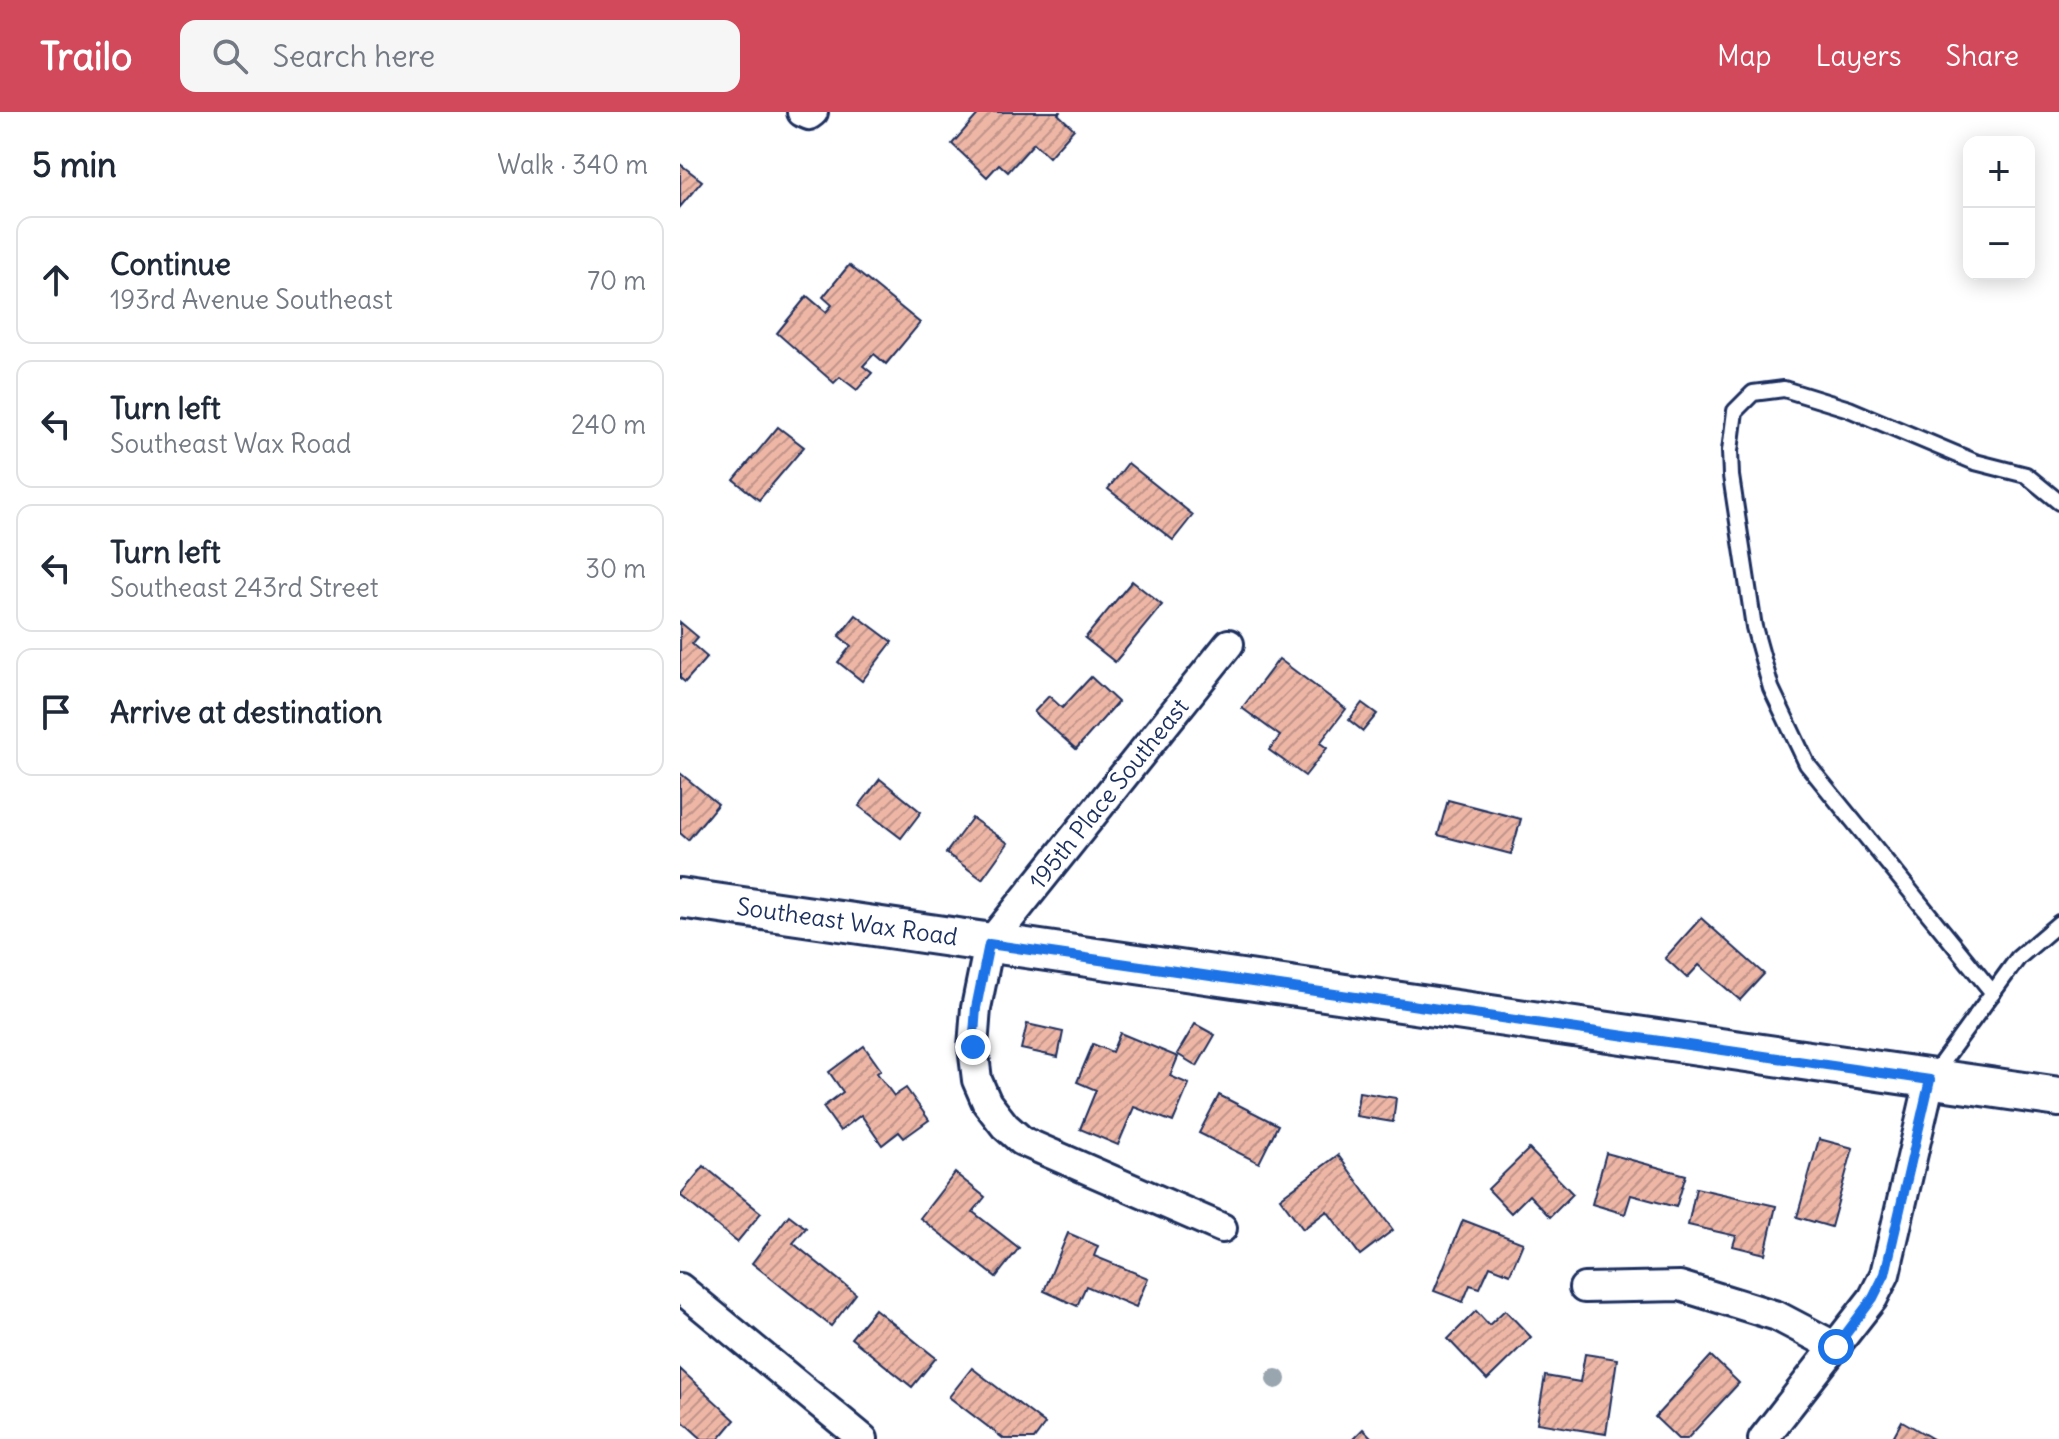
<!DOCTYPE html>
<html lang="en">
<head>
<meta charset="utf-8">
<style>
	:root { --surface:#fff; --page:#f6f6f7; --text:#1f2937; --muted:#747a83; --line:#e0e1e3; --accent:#d1495b }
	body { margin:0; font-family:Delius,sans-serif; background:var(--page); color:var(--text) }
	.controls { position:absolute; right:24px; top:24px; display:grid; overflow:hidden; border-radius:16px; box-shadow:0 4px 20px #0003 }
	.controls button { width:72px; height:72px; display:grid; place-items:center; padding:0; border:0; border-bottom:2px solid var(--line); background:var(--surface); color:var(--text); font:40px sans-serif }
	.stop { position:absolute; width:24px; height:24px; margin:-18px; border:6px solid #1a73e8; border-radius:50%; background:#fff }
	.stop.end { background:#1a73e8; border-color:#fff; box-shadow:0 2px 8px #0008 }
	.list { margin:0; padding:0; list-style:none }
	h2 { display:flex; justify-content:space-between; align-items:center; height:104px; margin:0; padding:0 32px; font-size:34px }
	h2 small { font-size:26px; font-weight:400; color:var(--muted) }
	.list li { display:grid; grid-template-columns:52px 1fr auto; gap:24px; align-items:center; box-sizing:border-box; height:128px; margin:0 16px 16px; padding:0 16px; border:2px solid var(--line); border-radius:16px }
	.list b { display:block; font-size:30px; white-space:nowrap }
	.list p { margin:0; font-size:26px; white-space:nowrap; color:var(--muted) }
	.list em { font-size:26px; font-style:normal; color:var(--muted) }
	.icon { flex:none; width:44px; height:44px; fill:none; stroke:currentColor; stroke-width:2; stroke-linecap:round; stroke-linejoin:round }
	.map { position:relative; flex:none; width:1379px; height:1327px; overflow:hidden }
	header { display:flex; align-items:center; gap:48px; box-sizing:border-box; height:112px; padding:0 40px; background:var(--accent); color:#fff }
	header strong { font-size:38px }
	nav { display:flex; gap:44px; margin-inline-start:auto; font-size:28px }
	.search { width:560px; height:72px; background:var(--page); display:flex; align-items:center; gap:20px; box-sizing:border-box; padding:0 28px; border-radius:16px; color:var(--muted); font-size:30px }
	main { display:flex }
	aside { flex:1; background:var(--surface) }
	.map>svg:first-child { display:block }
	.building { fill:url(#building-hatch); stroke:#1b2f5e; stroke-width:2 }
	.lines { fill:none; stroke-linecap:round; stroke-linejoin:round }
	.lane-casing { stroke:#1b2f5e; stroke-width:20 }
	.street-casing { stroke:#1b2f5e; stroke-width:34 }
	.secondary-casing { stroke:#1b2f5e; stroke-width:44 }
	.lane { stroke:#fff; stroke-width:14 }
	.street { stroke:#fff; stroke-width:28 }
	.secondary { stroke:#fff; stroke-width:38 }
	.tree { fill:#99a6af }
	.route { stroke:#1a73e8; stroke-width:10 }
	.labels { text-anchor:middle; stroke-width:6; stroke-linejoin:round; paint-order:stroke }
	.street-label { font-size:24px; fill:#1b2f5e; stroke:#fff }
</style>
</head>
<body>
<header>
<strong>Trailo</strong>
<div class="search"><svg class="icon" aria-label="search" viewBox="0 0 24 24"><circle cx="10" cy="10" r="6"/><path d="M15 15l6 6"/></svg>Search here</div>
<nav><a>Map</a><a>Layers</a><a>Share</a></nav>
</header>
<main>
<aside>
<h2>5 min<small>Walk · 340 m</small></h2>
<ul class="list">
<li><svg class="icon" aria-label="ahead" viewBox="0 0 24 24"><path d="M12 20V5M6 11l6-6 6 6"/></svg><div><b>Continue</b><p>193rd Avenue Southeast</p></div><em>70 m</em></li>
<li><svg class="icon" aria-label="left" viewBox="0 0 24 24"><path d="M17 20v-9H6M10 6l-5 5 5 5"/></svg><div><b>Turn left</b><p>Southeast Wax Road</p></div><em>240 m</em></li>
<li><svg class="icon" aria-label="left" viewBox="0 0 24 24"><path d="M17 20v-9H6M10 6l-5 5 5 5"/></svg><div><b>Turn left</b><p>Southeast 243rd Street</p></div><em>30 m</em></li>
<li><svg class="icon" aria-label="arrive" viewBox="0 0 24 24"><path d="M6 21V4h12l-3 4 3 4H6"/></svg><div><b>Arrive at destination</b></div></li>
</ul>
</aside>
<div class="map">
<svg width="1379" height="1327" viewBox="0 0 1379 1327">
	<defs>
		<pattern id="building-hatch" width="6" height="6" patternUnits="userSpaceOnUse" patternTransform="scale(2)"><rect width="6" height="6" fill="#eeb6a5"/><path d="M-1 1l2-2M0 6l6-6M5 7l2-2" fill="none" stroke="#c0948a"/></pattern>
	</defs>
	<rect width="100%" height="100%" fill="#fff"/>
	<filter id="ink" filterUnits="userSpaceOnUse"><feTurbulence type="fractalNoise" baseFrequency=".0125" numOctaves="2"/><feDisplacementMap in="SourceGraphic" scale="16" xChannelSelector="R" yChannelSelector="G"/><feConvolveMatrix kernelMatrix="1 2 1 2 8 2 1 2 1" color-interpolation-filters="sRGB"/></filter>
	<g filter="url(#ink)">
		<!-- building -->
		<g class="building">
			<path d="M300 0H380L378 2 394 17 369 45 354 31 328 60 319 52 307 65 272 32Z"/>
			<path d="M0 52 22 69 0 95Z"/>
			<path d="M169 153 240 211 206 252 194 242 183 254 192 261 177 278 160 265 154 271 97 221 127 184 146 200 152 193 143 185Z"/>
			<path d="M98 315 124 335 79 388 54 368Z"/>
			<path d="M448 351 513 403 493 428 428 377Z"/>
			<path d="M452 469 482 493 435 550 405 526Z"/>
			<path d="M176 503 212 530 182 569 158 550 171 534 159 524Z"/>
			<path d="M0 510 18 525 12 532 27 545 5 570 0 566Z"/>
			<path d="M599 547 666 597 640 631 647 636 625 664 589 638 600 624 562 596Z"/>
			<path d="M411 565 438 590 396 637 354 600 369 584 382 596Z"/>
			<path d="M682 591 697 602 683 619 669 608Z"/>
			<path d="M0 661 38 692 8 728 0 721Z"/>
			<path d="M200 667 241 700 221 726 179 694Z"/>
			<path d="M768 688 841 707 831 742 758 723Z"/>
			<path d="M292 706 328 731 302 767 266 741Z"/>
			<path d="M1021 806 1084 862 1060 888 1019 853 1007 866 985 846Z"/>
			<path d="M347 912 383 920 378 945 341 937Z"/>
			<path d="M515 912 535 923 517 954 497 942Z"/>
			<path d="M440 921 498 945 490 964 509 972 493 1010 454 995 438 1033 400 1017 416 978 397 970 413 932 432 940Z"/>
			<path d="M184 934 201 958 197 961 214 984 226 976 249 1008 224 1026 219 1020 202 1033 181 1003 160 1019 143 995 163 980 149 960Z"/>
			<path d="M679 980 716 986 713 1010 676 1004Z"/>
			<path d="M539 983 598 1013 579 1051 519 1021Z"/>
			<path d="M1139 1027 1173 1036 1151 1115 1117 1105Z"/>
			<path d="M849 1037 893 1082 870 1105 849 1083 831 1101 808 1077Z"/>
			<path d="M926 1041 1006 1063 996 1095 951 1083 945 1102 912 1092Z"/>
			<path d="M658 1043 713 1118 680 1143 647 1099 623 1117 600 1086Z"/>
			<path d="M24 1054 81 1101 57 1130 0 1083Z"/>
			<path d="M275 1061 305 1085 293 1100 339 1136 316 1165 240 1106Z"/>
			<path d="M1016 1076 1096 1094 1085 1142 1053 1134 1056 1124 1008 1113Z"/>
			<path d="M109 1103 126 1116 113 1131 176 1182 151 1214 72 1151Z"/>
			<path d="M783 1108 843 1131 830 1162 810 1154 800 1176 790 1173 783 1190 754 1179Z"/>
			<path d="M388 1121 418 1134 414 1144 468 1166 456 1195 406 1174 397 1194 364 1179Z"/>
			<path d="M195 1197 256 1246 232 1275 171 1226Z"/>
			<path d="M825 1198 851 1225 807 1268 768 1227 796 1199 809 1213Z"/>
			<path d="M905 1242 937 1247 926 1322 857 1311 865 1264 900 1270Z"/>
			<path d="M1031 1244 1059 1271 1007 1327H998L975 1305Z"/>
			<path d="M292 1256 365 1312 354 1327H324L269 1285Z"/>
			<path d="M0 1257 55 1308 39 1327H22L0 1307Z"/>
			<path d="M1222 1309 1253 1327H1212Z"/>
			<path d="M683 1317 693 1327H673Z"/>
		</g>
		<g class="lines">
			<defs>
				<g id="lane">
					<path d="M1313 881 1127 652 1091 576 1074 515 1051 364 1050 339 1055 299 1073 281 1104 277 1169 297 1295 350 1346 363 1379 390"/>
					<path d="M1252 964 1338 846 1379 811"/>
				</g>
				<g id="street">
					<path d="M122 0 129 3 133 0"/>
					<path d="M542 1116 342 1029 325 1014 307 991 297 968 293 935 296 896 309 832 549 532"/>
					<path d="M0 1176 183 1327"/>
					<path d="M904 1176 1000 1174 1097 1204 1156 1235"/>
					<path d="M1083 1327 1193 1186 1205 1162 1250 968"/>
				</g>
				<path id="secondary" d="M0 786 1379 985"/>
			</defs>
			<!-- lane casing -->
			<use href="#lane" class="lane-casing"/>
			<!-- street casing -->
			<use href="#street" class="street-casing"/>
			<!-- secondary casing -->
			<use href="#secondary" class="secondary-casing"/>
			<!-- lane -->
			<use href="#lane" class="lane"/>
			<!-- street -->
			<use href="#street" class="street"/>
			<!-- secondary -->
			<use href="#secondary" class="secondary"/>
		</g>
		<!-- trees -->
		<circle class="tree" cx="596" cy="1267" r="10"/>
	</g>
	<g class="lines" filter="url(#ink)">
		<!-- route -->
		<path class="route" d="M293 935 296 896 309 832 1250 968 1205 1162 1193 1186 1156 1235"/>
	</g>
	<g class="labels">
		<!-- street labels -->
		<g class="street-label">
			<text transform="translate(429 682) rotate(-51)" y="8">195th Place Southeast</text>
			<text transform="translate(167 810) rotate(8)" y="8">Southeast Wax Road</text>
		</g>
	</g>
</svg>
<div class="controls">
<button>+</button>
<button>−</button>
</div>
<div class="stop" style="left:1156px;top:1235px"></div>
<div class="stop end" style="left:293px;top:935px"></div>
</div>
</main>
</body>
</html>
